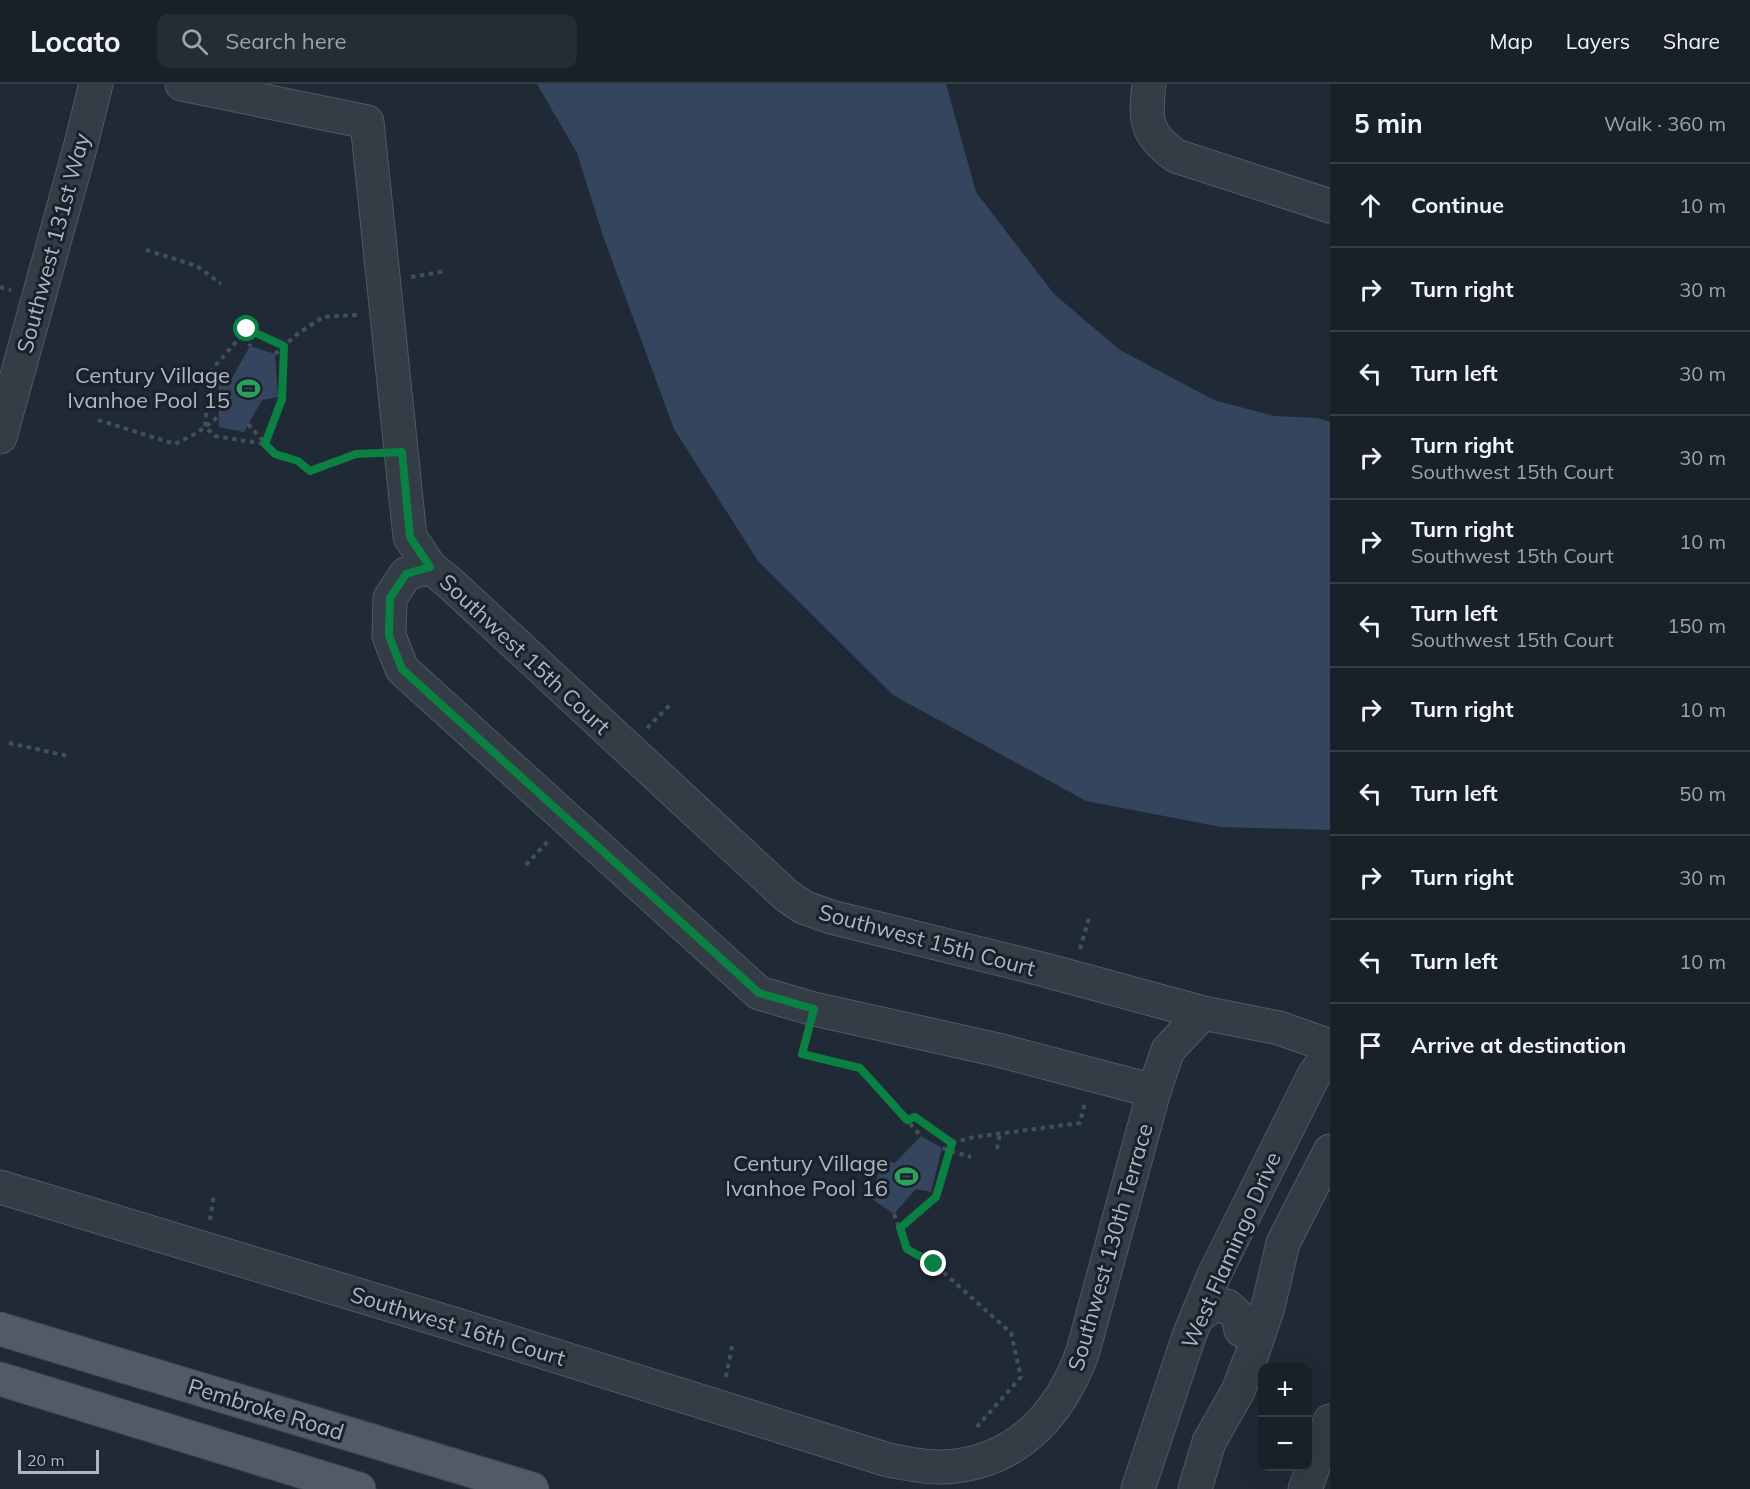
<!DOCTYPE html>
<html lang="en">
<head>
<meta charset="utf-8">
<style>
	:root { --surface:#182028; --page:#252d34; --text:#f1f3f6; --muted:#9fa3a8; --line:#363e45 }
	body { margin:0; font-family:Mulish,sans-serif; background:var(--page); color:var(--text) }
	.controls { position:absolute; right:18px; bottom:18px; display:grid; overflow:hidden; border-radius:12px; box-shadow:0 6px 24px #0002 }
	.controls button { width:54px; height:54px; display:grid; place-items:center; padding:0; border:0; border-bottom:2px solid var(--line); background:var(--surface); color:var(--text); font:30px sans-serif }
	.scale { position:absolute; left:18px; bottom:15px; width:81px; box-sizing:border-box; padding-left:6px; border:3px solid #aeb6c3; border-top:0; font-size:16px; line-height:21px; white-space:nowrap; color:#aeb6c3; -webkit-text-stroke:4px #19212b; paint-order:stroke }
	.stop { position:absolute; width:18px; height:18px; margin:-14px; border:4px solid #0b8043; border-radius:50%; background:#fff }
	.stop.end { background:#0b8043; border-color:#fff; box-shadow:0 2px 6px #0008 }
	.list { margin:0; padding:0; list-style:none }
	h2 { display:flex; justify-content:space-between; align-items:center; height:78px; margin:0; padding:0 24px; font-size:26px }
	h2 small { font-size:20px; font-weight:400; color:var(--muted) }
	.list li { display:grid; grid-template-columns:39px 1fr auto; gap:18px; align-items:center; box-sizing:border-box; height:84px; padding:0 24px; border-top:2px solid var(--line) }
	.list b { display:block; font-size:22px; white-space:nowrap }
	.list p { margin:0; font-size:20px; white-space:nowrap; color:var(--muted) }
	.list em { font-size:20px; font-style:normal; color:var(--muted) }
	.icon { flex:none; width:33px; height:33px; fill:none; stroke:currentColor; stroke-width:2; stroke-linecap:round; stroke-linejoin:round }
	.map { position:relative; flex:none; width:1330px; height:1405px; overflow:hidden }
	header { display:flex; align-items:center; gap:36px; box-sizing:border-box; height:84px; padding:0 30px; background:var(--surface); border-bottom:2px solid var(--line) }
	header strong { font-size:28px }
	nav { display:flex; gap:33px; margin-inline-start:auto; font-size:21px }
	.search { width:420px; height:54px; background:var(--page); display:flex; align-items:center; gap:15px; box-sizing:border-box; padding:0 21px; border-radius:12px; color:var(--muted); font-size:22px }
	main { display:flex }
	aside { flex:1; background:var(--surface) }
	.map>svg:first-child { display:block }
	.water { fill:#34455d }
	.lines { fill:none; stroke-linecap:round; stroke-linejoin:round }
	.minor-casing { stroke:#515964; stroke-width:35 }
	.major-casing { stroke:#3d4550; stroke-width:35 }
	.path { stroke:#405254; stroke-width:4; stroke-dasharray:4.5 4.5; stroke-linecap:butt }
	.minor { stroke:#343c46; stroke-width:33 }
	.major { stroke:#515b66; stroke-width:33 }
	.route { stroke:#0b8043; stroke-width:8 }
	.labels { text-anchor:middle; stroke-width:6; stroke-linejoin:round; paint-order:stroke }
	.street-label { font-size:22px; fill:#aeb6c3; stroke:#19212b }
	.poi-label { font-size:22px; fill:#aeb6c3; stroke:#19212b; text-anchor:end }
</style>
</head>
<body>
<header>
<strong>Locato</strong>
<div class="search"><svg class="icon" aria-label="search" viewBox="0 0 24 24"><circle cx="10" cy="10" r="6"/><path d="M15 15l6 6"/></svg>Search here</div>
<nav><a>Map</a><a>Layers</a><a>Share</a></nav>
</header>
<main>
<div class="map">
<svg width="1330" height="1405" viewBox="0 0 1330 1405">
	<rect width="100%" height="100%" fill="#202a36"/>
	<!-- water -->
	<g class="water">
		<path d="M537 0H946L976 108 1054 210 1120 266 1214 316 1274 332 1317 334 1330 338V746L1221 743 1086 717 893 611 758 477 674 345 603 152 577 69Z"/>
		<path d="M250 262 275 270 278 313 262 316 244 348 219 343 218 296 232 294Z"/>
		<path d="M921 1052 942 1064 931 1108 916 1105 894 1130 872 1115 881 1076 895 1079Z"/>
	</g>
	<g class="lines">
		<defs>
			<g id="minor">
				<path d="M182 0 367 38 410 453 430 483 451 500 787 812 803 823 831 833 1045 886 1203 929 1279 944 1330 962"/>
				<path d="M1149 0C1145 36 1145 50 1176 72L1330 122"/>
				<path d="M0 353 80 64 96 0"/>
				<path d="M430 483 406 490 390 514 389 552 402 585 759 909 814 925 998 966 1154 1007"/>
				<path d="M0 1103 457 1241 888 1376C906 1379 924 1384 943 1383 1015 1380 1060 1332 1083 1267L1154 1007 1168 966 1203 929"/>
				<path d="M1198 1232 1212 1222H1227L1238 1232 1241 1246"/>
				<path d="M1138 1405 1189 1252 1214 1191 1314 991 1330 969"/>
				<path d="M1195 1405 1209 1358 1238 1307 1251 1273 1268 1223 1283 1159 1330 1067"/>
				<path d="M1305 1405 1330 1337"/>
			</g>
			<g id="major">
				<path d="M0 1245 532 1405"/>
				<path d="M0 1295 359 1405"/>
			</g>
		</defs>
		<!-- minor casing -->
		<use href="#minor" class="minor-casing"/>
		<!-- major casing -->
		<use href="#major" class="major-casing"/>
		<!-- path -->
		<g class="path">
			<path d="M146 166 197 182 221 200"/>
			<path d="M411 193 446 187"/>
			<path d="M0 203 11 206"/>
			<path d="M246 233 250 262"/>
			<path d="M247 245 284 262 283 315 265 360 215 352 205 343 210 288Z"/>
			<path d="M275 270 296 251 323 233 357 231"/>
			<path d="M98 336 175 360 197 349 219 332"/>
			<path d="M248 340 275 370 298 377 310 387 356 370H372"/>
			<path d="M647 644 670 621"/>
			<path d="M9 659 68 672"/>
			<path d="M526 781 548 757"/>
			<path d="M1080 865 1089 834"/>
			<path d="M807 952 802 970 860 984 921 1052"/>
			<path d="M907 1037 915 1033 952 1059"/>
			<path d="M952 1059 974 1053 1080 1039 1085 1018"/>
			<path d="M952 1059 950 1067 971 1073"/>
			<path d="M997 1065 1000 1050"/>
			<path d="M894 1130 907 1165 934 1180 1011 1249 1021 1293 974 1346"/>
			<path d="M210 1136 214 1110"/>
			<path d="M900 1144 936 1113 950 1067 942 1064"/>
			<path d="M726 1293 732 1262"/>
		</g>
		<!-- minor -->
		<use href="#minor" class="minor"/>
		<!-- major -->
		<use href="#major" class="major"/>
	</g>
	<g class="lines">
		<!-- route -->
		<path class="route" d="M247 245 284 262 282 315 265 360 275 370 298 377 310 387 356 370 402 368 410 453 430 483 406 490 390 514 389 552 402 585 759 909 814 925 802 970 860 984 907 1036 915 1033 952 1059 936 1113 900 1144 907 1165 934 1180"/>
	</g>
	<!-- icons -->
	<defs>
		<symbol id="stadium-bare" viewBox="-9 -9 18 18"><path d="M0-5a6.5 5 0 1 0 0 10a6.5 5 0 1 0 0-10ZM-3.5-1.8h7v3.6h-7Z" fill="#2e9e5b" stroke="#19212b" stroke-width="2.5" paint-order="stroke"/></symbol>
	</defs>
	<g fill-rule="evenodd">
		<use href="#stadium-bare" x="232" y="288" width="33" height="33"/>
		<use href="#stadium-bare" x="890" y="1076" width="33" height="33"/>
	</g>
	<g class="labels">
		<!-- street labels -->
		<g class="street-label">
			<text transform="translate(53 159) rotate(-75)" y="8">Southwest 131st Way</text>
			<text transform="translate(525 570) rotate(43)" y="8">Southwest 15th Court</text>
			<text transform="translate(927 856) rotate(15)" y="8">Southwest 15th Court</text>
			<text transform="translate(1110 1163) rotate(-74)" y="8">Southwest 130th Terrace</text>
			<text transform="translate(1231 1166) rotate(-66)" y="8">West Flamingo Drive</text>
			<text transform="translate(458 1242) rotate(17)" y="8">Southwest 16th Court</text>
			<text transform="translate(266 1325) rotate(17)" y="8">Pembroke Road</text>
		</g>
		<!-- poi labels -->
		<g class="poi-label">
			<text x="230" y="299">Century Village<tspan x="230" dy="25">Ivanhoe Pool 15</tspan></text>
			<text x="888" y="1087">Century Village<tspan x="888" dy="25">Ivanhoe Pool 16</tspan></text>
		</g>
	</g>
</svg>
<div class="controls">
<button>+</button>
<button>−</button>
</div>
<div class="scale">20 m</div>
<div class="stop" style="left:247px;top:245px"></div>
<div class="stop end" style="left:934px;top:1180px"></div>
</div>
<aside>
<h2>5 min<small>Walk · 360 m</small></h2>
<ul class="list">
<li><svg class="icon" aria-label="ahead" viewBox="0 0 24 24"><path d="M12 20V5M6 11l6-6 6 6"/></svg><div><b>Continue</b></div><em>10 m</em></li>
<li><svg class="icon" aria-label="right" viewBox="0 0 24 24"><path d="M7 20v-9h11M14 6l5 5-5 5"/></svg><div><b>Turn right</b></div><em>30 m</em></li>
<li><svg class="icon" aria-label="left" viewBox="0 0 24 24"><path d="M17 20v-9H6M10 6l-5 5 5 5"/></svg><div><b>Turn left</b></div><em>30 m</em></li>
<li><svg class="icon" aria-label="right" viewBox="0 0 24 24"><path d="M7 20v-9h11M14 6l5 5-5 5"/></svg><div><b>Turn right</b><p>Southwest 15th Court</p></div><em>30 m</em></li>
<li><svg class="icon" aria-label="right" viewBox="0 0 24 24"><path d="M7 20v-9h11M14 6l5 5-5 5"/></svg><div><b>Turn right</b><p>Southwest 15th Court</p></div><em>10 m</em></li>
<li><svg class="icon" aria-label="left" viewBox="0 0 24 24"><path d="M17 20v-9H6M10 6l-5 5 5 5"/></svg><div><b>Turn left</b><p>Southwest 15th Court</p></div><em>150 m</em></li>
<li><svg class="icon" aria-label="right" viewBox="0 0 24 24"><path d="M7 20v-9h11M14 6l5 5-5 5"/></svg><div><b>Turn right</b></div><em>10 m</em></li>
<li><svg class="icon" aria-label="left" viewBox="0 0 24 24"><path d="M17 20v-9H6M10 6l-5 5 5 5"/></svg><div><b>Turn left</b></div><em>50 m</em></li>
<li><svg class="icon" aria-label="right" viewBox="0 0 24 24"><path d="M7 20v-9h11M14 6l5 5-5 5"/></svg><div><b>Turn right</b></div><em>30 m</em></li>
<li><svg class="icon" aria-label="left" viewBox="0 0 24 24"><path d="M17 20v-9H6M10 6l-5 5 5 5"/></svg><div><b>Turn left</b></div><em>10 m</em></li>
<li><svg class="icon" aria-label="arrive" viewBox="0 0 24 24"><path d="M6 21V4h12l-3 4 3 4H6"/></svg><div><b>Arrive at destination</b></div></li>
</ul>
</aside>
</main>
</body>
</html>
